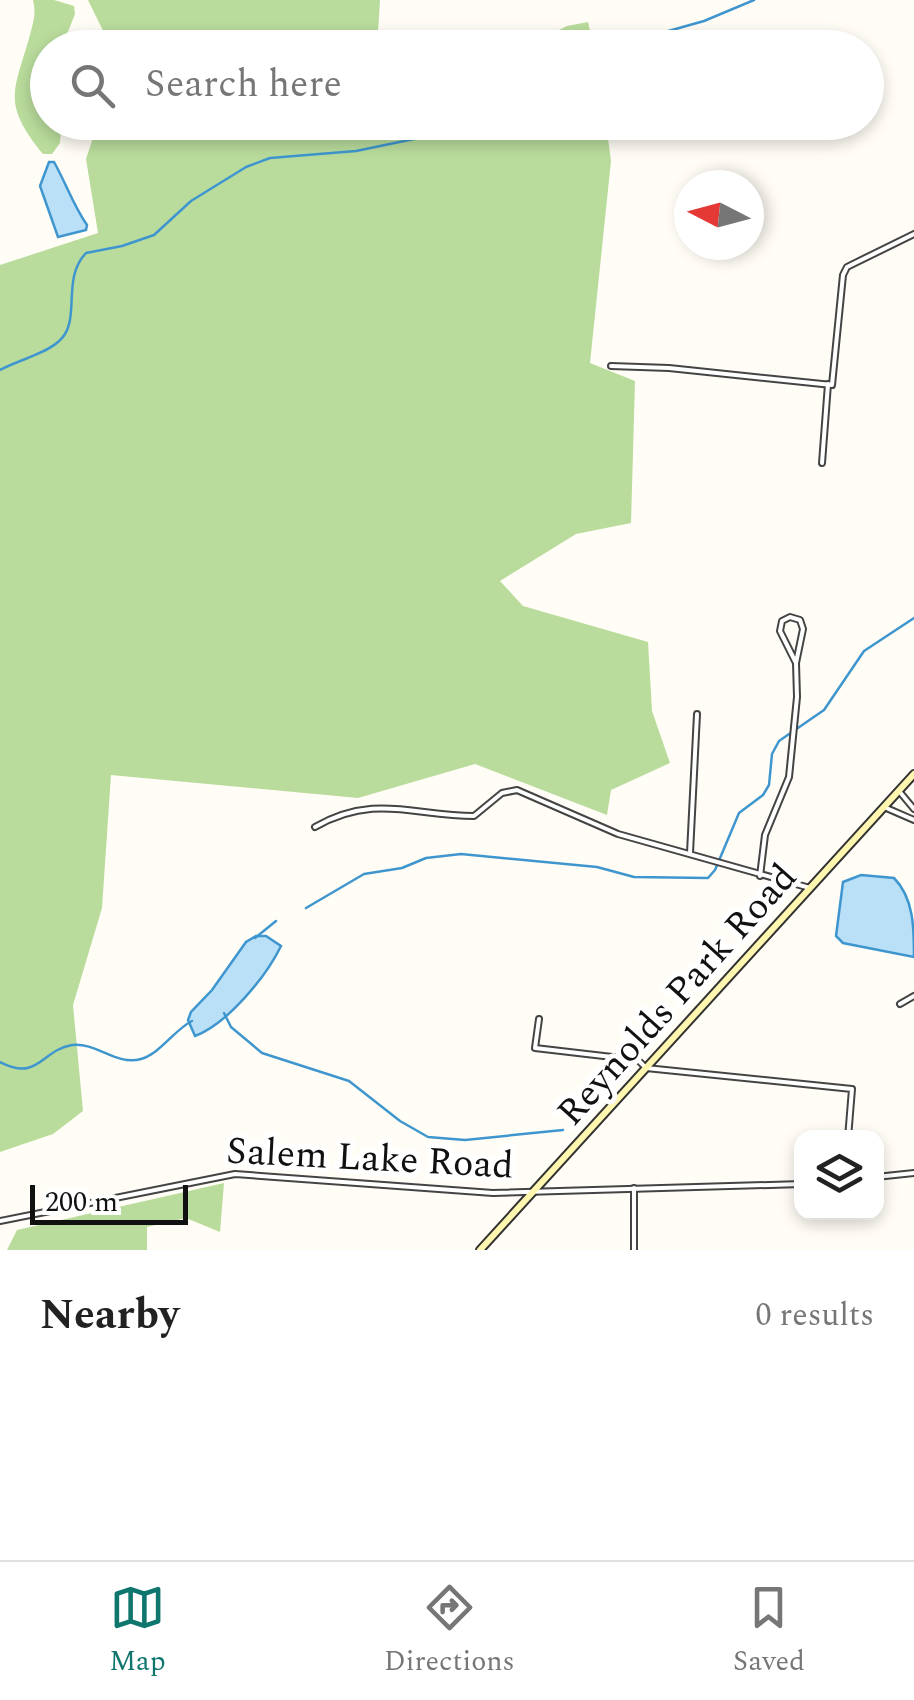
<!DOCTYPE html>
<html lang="en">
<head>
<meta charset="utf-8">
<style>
	:root { --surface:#fff; --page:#f6f6f6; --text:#222; --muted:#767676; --line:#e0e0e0; --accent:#0f766e }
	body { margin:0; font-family:Spectral,serif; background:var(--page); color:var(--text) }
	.controls { position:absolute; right:30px; bottom:30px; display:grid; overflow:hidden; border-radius:20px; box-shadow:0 5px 15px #0003 }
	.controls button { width:90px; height:90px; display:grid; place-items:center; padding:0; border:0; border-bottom:2px solid var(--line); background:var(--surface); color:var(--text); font:50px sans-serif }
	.compass { position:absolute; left:674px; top:170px; width:90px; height:90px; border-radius:50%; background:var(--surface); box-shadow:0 5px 15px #0003; rotate:276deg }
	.scale { position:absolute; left:30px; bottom:25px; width:158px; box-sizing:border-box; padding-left:10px; border:5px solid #111; border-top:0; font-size:28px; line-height:35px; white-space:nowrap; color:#111; -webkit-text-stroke:8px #fff; paint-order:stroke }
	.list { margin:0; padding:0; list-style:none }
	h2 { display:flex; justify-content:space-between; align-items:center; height:130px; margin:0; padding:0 40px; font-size:42px }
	h2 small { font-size:32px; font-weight:400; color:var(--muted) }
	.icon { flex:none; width:55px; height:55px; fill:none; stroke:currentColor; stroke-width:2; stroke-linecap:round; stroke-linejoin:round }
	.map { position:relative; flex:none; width:914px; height:1250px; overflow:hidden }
	.search { position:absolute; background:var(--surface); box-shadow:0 5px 15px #0003; left:30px; right:30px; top:30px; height:110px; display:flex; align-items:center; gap:25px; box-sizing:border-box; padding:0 35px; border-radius:55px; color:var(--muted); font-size:38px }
	.sheet { height:310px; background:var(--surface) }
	nav { display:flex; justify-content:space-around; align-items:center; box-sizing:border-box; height:140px; border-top:2px solid var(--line); background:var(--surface); font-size:28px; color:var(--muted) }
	nav a { display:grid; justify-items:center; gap:5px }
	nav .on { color:var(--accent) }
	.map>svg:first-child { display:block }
	.forest { fill:#b9dc9c }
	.water { fill:#b9e0f7; stroke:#3f96cf; stroke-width:2.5 }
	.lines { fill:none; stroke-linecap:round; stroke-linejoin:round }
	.stream { stroke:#3f96cf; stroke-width:2.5 }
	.street-casing { stroke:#444; stroke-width:8 }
	.secondary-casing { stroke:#333; stroke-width:10 }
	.street { stroke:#fff; stroke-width:4 }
	.secondary { stroke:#fff6b0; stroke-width:6 }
	.labels { text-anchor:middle; stroke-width:10; stroke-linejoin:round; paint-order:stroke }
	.street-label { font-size:38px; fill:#111; stroke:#fff }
</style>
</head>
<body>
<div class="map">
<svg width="914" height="1250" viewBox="0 0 914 1250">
	<rect width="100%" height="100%" fill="#fffdf5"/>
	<!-- forest -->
	<g class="forest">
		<path d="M33 0H54L74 6 75 14 62 47 48 48V122L57 123 61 127 60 143 52 154H43C0 101 15 91 31 31 34 20 36 12 33 0Z"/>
		<path d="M88 0H380L377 47H111Z"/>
		<path d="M588 22 594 47H525L567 26Z"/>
		<path d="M98 123H606L611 161 590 363 635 381 631 523 576 534 500 581 523 606 648 642 652 711 670 763 611 790 607 815 475 764 358 798 111 775 102 908 73 1005 83 1111 53 1134 0 1152V265L98 233 86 159Z"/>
		<path d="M224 1183 220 1232 186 1218 147 1227V1250H7L17 1230Z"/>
	</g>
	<!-- water -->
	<g class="water">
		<path d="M49 162H54C66 183 73 205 87 225L86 230 58 237 40 186Z"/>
		<path d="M861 875 894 878C914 898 914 929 914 957L843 943 836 936 843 882Z"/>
		<path d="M256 936H266L281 946C266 977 227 1024 195 1036L188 1020 191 1012 212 990 246 942Z"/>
	</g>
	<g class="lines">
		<!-- stream -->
		<g class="stream">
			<path d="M608 48 704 21 754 0"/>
			<path d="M0 370C18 360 43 355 58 342 83 322 60 280 86 253L122 246 154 235 191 201 246 167 270 158 356 151 414 139 463 122"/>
			<path d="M306 908 364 874 402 868 426 858 461 854 597 867 634 877 708 878 715 870 739 813 763 795 769 785 772 754 779 741 824 710 864 651 914 618"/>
			<path d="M255 938 276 921"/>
			<path d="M224 1013 231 1027 262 1053 349 1081 400 1121 428 1137 465 1140 563 1130"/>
			<path d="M0 1062C39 1082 41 1050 72 1045 97 1042 116 1066 141 1059 161 1053 174 1030 192 1021"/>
		</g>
		<defs>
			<g id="street">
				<path d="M611 366 669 368 832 385 843 275 847 267 914 234"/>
				<path d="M822 463 828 384"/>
				<path d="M899 791 914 809"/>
				<path d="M884 807 914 820"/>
				<path d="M315 827C375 793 414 816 474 816L502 793 517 790 618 834 810 888"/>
				<path d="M690 853 697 714"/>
				<path d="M760 876 765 835 789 777 797 697 796 663 803 629 800 620 790 617 782 621 780 631 796 663"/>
				<path d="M900 1004 914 996"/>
				<path d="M539 1019 535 1048 638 1060 646 1068 852 1089 848 1138"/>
				<path d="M876 1177 914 1173"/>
				<path d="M634 1188V1250"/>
				<path d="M0 1221 235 1174 493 1193 802 1184"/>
			</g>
			<path id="secondary" d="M480 1250 914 774"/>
		</defs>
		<!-- street casing -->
		<use href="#street" class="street-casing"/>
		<!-- secondary casing -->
		<use href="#secondary" class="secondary-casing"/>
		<!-- street -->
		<use href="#street" class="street"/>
		<!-- secondary -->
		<use href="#secondary" class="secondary"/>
	</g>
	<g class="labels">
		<!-- street labels -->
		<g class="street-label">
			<text transform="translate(676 994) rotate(-48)" y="13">Reynolds Park Road</text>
			<text transform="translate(370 1157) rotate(3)" y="13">Salem Lake Road</text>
		</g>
	</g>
</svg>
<div class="controls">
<button><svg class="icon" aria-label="layers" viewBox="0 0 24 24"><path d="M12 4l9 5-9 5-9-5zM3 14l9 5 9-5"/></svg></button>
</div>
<svg class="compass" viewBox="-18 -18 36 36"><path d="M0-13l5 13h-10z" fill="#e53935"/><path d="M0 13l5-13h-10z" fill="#767676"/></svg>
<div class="scale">200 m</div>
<div class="search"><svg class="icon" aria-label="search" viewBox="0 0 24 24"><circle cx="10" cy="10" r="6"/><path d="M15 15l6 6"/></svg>Search here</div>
</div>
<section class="sheet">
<h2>Nearby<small>0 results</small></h2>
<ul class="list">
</ul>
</section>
<nav>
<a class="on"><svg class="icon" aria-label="map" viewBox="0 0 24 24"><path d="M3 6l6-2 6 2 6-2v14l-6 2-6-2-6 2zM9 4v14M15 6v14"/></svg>Map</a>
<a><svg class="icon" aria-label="directions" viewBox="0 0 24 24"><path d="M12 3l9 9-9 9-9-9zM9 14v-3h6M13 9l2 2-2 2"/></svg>Directions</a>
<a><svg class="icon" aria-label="saved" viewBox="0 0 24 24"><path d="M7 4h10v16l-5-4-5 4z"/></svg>Saved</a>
</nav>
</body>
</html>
